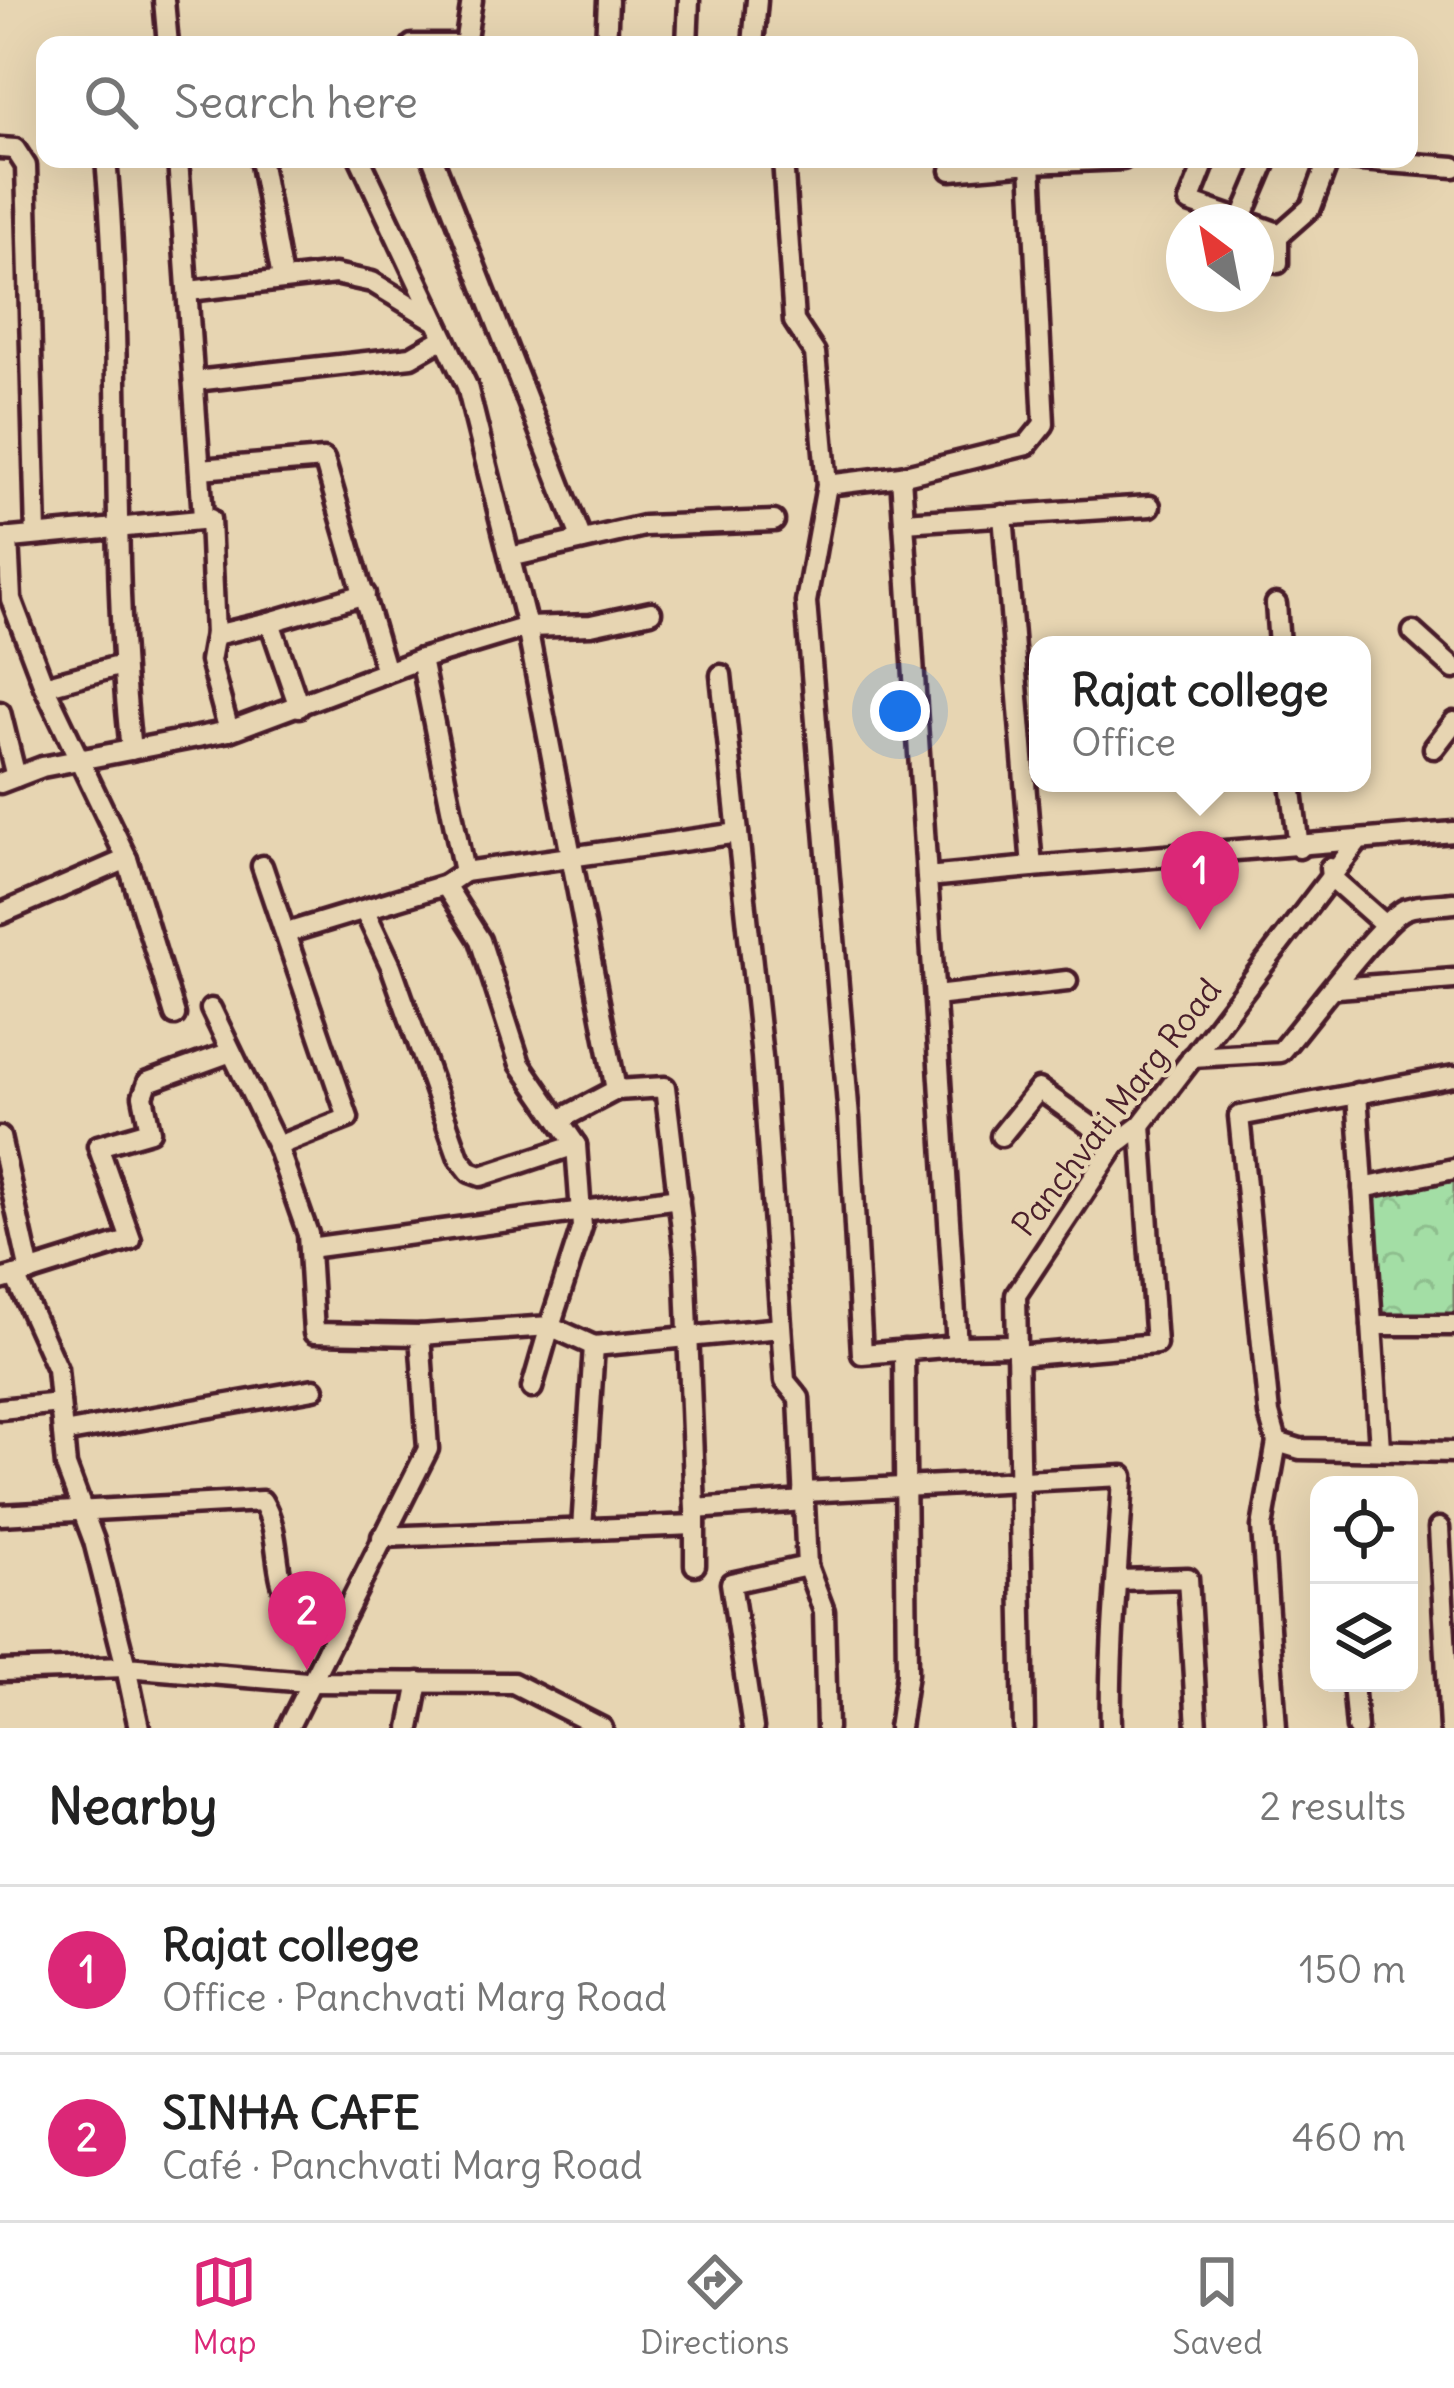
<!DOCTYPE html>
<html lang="en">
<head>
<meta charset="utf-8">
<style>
	:root { --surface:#fff; --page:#f6f6f6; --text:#222; --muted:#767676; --line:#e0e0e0; --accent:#db2777 }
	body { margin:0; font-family:Delius,sans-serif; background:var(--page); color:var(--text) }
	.controls { position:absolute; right:36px; bottom:36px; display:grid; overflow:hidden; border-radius:24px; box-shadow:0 12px 48px #0002 }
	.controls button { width:108px; height:108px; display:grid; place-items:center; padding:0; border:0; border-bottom:3px solid var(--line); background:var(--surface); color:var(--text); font:60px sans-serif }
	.compass { position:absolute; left:1166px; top:204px; width:108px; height:108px; border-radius:50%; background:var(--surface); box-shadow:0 12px 48px #0002; rotate:328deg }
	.you { position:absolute; left:900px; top:711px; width:42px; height:42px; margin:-30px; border:9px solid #fff; border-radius:50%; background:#1a73e8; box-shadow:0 0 0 18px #1a73e833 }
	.badge { display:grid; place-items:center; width:78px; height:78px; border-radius:50%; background:var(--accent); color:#fff; font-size:39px; font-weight:700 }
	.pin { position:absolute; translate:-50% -99px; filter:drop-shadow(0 3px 6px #0008) }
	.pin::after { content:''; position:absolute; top:63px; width:42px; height:36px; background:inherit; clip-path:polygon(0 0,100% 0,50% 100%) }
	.popup { position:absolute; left:1029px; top:636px; width:342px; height:156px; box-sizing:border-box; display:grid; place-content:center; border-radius:24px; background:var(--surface); filter:drop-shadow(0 3px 9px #0005); font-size:39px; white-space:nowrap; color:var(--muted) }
	.popup b { font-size:45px; color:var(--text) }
	.popup::after { content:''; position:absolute; left:50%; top:100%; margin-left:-24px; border:24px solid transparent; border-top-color:var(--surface) }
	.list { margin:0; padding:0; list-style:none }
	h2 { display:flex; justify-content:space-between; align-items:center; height:156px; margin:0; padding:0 48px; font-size:51px }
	h2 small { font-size:39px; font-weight:400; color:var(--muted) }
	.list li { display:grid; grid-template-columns:78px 1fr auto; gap:36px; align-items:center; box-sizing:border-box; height:168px; padding:0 48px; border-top:3px solid var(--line) }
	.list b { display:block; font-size:45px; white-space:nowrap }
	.list p { margin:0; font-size:39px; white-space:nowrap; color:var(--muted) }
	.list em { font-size:39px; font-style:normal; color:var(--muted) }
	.icon { flex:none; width:66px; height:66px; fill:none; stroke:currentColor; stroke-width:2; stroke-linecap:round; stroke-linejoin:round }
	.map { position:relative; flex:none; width:1454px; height:1728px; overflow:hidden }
	.search { position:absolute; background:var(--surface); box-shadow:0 12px 48px #0002; left:36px; right:36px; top:36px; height:132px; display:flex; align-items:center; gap:30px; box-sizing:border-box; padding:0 42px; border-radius:24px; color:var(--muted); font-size:45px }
	.sheet { height:492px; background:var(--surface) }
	nav { display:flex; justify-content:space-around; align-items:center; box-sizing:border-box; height:168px; border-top:3px solid var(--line); background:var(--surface); font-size:33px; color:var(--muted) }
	nav a { display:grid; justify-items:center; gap:6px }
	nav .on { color:var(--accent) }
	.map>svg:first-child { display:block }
	.forest { fill:url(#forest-crowns); stroke:#767e68; stroke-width:3 }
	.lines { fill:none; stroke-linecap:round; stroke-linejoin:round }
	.street-casing { stroke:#4a1f2b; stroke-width:27 }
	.street { stroke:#e7d5b2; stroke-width:18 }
	.labels { text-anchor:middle; stroke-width:9; stroke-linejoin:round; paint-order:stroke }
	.street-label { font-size:33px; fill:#4a1f2b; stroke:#e7d5b2 }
</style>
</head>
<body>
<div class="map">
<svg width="1454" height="1728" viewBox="0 0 1454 1728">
	<defs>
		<pattern id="forest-crowns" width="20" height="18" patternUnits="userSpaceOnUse" patternTransform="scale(3)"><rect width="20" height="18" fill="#a3dea5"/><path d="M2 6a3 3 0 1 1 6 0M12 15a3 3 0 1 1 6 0" fill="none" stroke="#8ebe8e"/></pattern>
	</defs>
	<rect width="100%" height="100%" fill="#e7d5b2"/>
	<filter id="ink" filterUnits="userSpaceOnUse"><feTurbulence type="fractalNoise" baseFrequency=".00833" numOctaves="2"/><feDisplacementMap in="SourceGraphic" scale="24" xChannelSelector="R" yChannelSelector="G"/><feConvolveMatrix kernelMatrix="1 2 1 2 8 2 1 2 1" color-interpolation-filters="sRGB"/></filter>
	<g filter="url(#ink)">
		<!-- forest -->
		<path class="forest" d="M1454 1180V1315L1380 1316 1375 1195Z"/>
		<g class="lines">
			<defs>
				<g id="street">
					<path d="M164 0 168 45"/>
					<path d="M412 45H464"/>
					<path d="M465 45 472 0"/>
					<path d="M606 45 608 0"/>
					<path d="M687 45 689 0"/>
					<path d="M753 45 757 0"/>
					<path d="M0 148 15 149 26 166 36 535"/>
					<path d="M106 159C124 356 109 554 131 750"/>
					<path d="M178 159 203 517"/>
					<path d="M260 159 282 278"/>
					<path d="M360 159 467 386 527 627 591 625 651 612"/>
					<path d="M433 159 582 540"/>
					<path d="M783 159 794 321 815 353 827 485 806 602 849 1118 862 1354 957 1346"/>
					<path d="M1206 159 1189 202 1246 222"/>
					<path d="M1348 159 1454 167"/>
					<path d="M1031 163 1123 159"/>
					<path d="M1241 220 1267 159"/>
					<path d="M1256 225 1278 233V263"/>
					<path d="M1278 236 1311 207 1329 159"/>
					<path d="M189 291 335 274 372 282 436 321"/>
					<path d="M195 381 411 357 444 338"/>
					<path d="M200 469 324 459 386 672"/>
					<path d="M901 476 927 877 1032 867"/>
					<path d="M827 485 901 476 1027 445 1044 424 1031 163 951 170"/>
					<path d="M1003 515 1032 867 1454 832"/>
					<path d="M904 522 1150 506"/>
					<path d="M8 538 11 599 44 686 127 859 175 1015"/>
					<path d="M1 539 210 519 215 635 270 622 299 707"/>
					<path d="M510 557 644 526 774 521"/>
					<path d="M1276 604 1279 645"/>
					<path d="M270 622 365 594"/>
					<path d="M1413 632 1454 669"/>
					<path d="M215 633 210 661 229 731"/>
					<path d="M421 659 527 627 616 1090 665 1087 685 1255 695 1509 804 1501"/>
					<path d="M44 686 122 665"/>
					<path d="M0 712 16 777"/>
					<path d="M1434 748 1454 722"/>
					<path d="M0 783 42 767 229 731 421 659 464 872 445 885 480 940 520 1064 576 1145 582 1227 550 1326 420 1335"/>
					<path d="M1291 783 1299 848"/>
					<path d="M738 833 762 1057 785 1381 799 1398 807 1566 731 1583 753 1728"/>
					<path d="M262 866 348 1118 277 1146"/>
					<path d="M1330 868 1331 877 1383 923"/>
					<path d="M464 872 738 833 721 675"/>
					<path d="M927 877 957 1346 1016 1345"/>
					<path d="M365 911 391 966 459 1158 470 1172 481 1176 576 1145"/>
					<path d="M0 914 127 859"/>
					<path d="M286 933 445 885"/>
					<path d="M1337 988 1454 979"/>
					<path d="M935 996 1067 981"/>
					<path d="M211 1009 277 1146 308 1234 314 1333 420 1335 428 1449 288 1728"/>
					<path d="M1192 1057 1280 1052C1304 1025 1382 918 1406 909 1420 904 1439 905 1454 903"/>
					<path d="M1454 1076 1239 1116 1269 1414 1277 1442 1300 1449 1454 1452"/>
					<path d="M1357 1093 1380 1448"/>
					<path d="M559 1120 616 1090"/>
					<path d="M1001 1136 1039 1089 1116 1144"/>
					<path d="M0 1137 30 1272"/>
					<path d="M1363 1188 1454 1169"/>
					<path d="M309 1248 679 1198"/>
					<path d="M15 1276 131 1240 98 1146 150 1131 143 1096 148 1082 231 1052"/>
					<path d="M0 1280 15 1276 57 1369 66 1466 94 1541 126 1667 307 1682 513 1683 602 1728"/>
					<path d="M1372 1325H1454"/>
					<path d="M1017 1356 1156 1344 1141 1125"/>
					<path d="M532 1388 550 1326 594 1346 781 1328"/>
					<path d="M0 1409 60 1403"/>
					<path d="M63 1433 314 1389"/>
					<path d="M803 1492 1123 1476C1119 1560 1109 1643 1111 1728"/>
					<path d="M0 1515 262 1501C283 1535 271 1573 292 1607L339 1621"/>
					<path d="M1439 1528 1450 1728"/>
					<path d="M582 1529 594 1346"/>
					<path d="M382 1537 695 1525"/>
					<path d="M695 1565V1513"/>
					<path d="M807 1566 824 1611 827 1728"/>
					<path d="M1119 1580 1188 1578 1197 1728"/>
					<path d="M0 1671 126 1667 139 1728"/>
					<path d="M1353 1683 1357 1728"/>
					<path d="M410 1728 419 1682"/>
					<path d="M899 1728 907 1673 904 1350"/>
					<path d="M1024 1728 1016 1295 1116 1144 1141 1125 1356 844"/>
					<path d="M1276 1728 1262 1527 1277 1442"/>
				</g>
			</defs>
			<!-- street casing -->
			<use href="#street" class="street-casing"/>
			<!-- street -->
			<use href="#street" class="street"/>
		</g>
	</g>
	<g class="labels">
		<!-- street labels -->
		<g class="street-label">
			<text transform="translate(1116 1107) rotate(-52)" y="12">Panchvati Marg Road</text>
		</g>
	</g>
</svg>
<div class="controls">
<button><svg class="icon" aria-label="locate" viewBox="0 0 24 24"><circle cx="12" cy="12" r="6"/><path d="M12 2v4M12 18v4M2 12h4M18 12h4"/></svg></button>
<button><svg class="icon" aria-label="layers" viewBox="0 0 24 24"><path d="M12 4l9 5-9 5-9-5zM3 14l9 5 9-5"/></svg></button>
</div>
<svg class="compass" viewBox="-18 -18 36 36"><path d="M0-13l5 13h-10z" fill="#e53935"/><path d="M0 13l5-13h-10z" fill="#767676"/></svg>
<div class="you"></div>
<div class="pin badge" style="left:1200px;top:930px">1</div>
<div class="popup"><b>Rajat college</b>Office</div>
<div class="pin badge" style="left:307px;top:1670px">2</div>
<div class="search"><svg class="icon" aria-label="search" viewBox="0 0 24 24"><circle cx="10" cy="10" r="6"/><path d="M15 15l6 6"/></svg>Search here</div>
</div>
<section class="sheet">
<h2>Nearby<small>2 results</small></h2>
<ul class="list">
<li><span class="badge">1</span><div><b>Rajat college</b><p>Office · Panchvati Marg Road</p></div><em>150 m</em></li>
<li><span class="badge">2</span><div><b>SINHA CAFE</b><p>Café · Panchvati Marg Road</p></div><em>460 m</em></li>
</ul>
</section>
<nav>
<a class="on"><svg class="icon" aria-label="map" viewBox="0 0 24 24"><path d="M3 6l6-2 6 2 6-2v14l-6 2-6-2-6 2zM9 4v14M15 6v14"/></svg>Map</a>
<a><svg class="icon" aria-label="directions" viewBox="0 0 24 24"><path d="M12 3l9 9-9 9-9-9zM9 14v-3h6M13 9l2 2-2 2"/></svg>Directions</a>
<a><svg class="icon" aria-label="saved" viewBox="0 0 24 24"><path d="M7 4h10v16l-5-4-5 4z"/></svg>Saved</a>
</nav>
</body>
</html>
